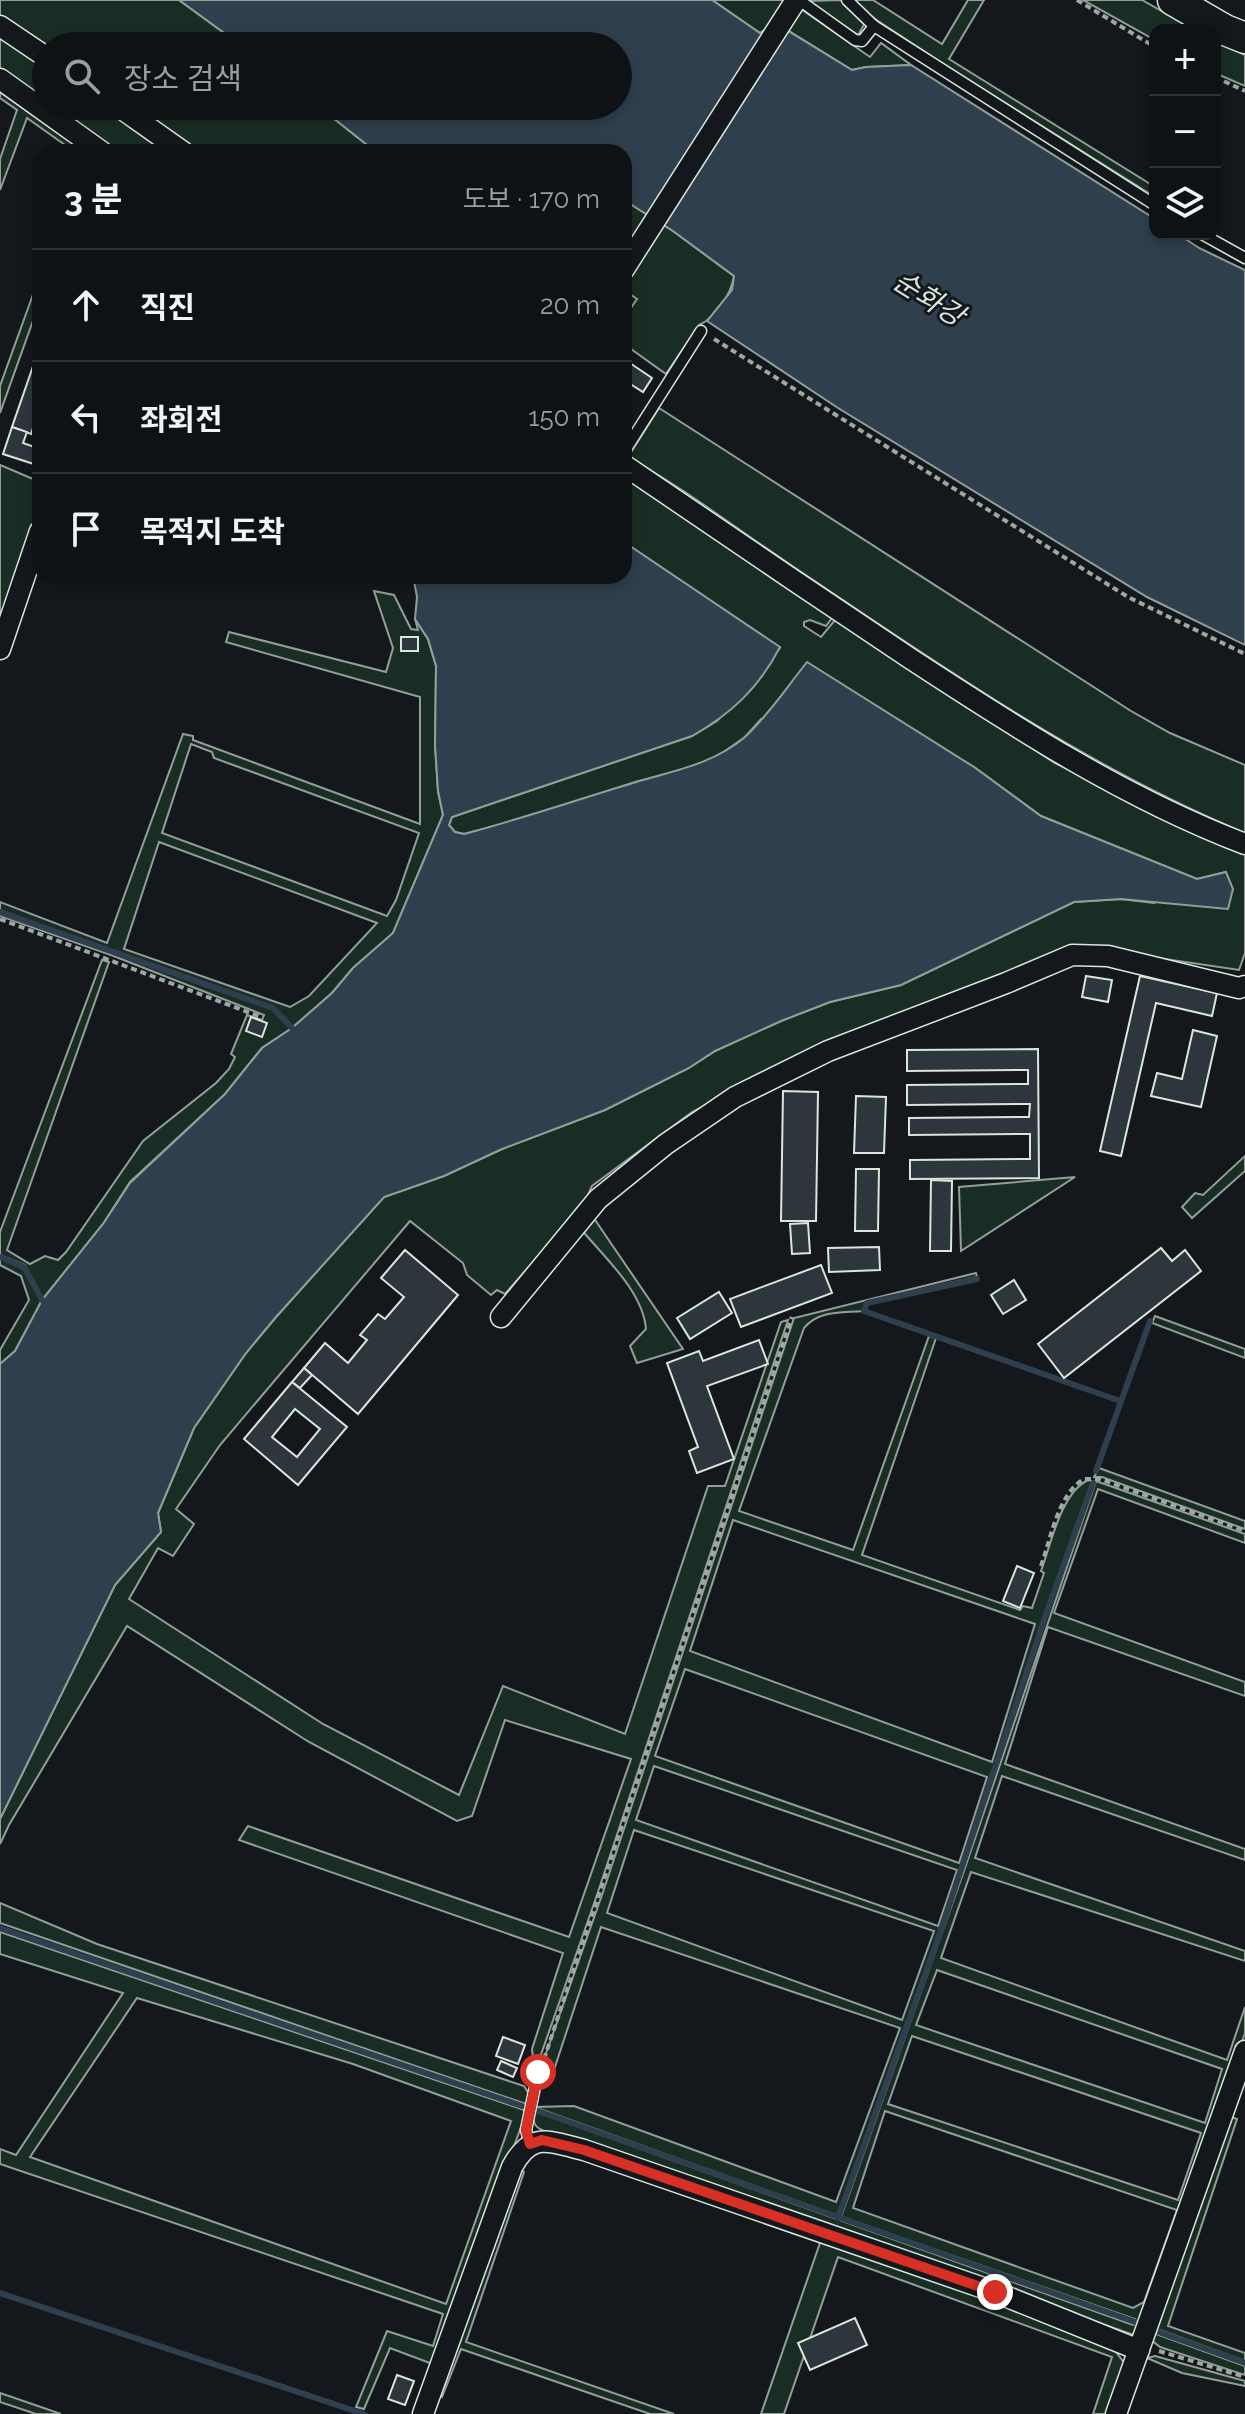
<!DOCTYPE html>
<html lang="ko">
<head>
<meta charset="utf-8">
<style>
	:root { --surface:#0f1215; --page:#181b1e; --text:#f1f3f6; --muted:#9b9ea0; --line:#2f3234 }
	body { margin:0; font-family:Raleway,"Noto Sans KR",sans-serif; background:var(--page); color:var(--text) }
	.controls { position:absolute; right:24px; top:24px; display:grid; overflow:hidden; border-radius:16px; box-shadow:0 4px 12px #0003 }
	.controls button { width:72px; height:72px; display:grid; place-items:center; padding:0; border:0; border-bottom:2px solid var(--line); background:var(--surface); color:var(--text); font:40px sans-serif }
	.stop { position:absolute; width:24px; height:24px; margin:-18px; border:6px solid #d93025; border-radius:50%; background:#fff }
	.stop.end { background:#d93025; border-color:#fff; box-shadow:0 2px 8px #0008 }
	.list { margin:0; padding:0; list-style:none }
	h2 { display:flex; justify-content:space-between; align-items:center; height:104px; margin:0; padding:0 32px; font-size:34px }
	h2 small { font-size:26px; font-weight:400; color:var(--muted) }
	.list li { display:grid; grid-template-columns:52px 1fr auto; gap:24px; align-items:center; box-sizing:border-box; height:112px; padding:0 32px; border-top:2px solid var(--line) }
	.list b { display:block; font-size:30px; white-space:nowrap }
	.list em { font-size:26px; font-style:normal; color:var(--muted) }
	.icon { flex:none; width:44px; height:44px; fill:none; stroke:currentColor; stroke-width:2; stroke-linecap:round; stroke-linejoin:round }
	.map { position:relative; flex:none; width:1245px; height:2414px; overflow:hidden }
	.search { position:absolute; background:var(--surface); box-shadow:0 4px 12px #0003; left:32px; top:32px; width:600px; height:88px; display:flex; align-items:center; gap:20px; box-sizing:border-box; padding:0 28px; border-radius:44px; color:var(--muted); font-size:30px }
	.panel { position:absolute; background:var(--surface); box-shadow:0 4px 12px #0003; left:32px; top:144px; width:600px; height:440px; border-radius:24px }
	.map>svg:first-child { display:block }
	.green { fill:#1a2d24; stroke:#939e99; stroke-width:2; fill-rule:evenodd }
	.water { fill:#2f3f4d; stroke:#939e99; stroke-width:2 }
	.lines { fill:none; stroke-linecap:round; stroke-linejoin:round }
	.stream { stroke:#2f3f4d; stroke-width:6 }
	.building { fill:#2c363c; stroke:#d8e6dc; stroke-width:2; fill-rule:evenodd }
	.service-casing { stroke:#d8e6dc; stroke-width:13 }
	.minor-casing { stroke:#d8e6dc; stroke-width:23 }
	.primary-casing { stroke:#d8e6dc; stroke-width:33 }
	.path { stroke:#9da8a2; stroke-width:4; stroke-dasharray:6 4; stroke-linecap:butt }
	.service { stroke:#14181c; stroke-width:10 }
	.minor { stroke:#14181c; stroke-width:20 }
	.primary { stroke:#14181c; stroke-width:30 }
	.route { stroke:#d93025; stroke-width:10 }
	.labels { text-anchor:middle; stroke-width:6; stroke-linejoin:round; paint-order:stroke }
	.water-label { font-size:28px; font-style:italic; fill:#d8e6dc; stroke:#14181c }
</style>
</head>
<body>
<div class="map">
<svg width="1245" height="2414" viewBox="0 0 1245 2414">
	<rect width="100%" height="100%" fill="#14181c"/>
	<!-- green -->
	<g class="green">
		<path d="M0 0H179L242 46H46L0 17Z"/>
		<path d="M712 0H788L870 57 881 43 911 65 866 67 852 70 776 23 760 33Z"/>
		<path d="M841 0 865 23 858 35 807 1Z"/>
		<path d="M855 0H873L942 44 968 0H984L949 59 1155 187V197L945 65 866 13Z"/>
		<path d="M1083 0H1142L1195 30H1155V40Z"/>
		<path d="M0 31 46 63V106H108L174 152H108L0 76Z"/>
		<path d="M1215 40 1245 55V86L1215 73Z"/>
		<path d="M0 85 96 152H75L27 118 0 190V159L17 110 0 98Z"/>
		<path d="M131 106H318L376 152H195Z"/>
		<path d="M624 200 673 231 734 276C731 294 717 317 699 325L666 374 624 344V318L637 299 624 290Z"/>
		<path d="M40 275V301L0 413V386Z"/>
		<path d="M659 408 1131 711 1170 733 1245 765V833C1080 764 933 661 785 561 733 526 683 488 628 457Z"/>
		<path d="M0 465 40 482V505L0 624Z"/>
		<path d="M624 477 832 618 826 626 810 620 804 622V626L821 637 835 620 1055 763 1245 852V953L1239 970 1104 950 763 1076 692 1112 592 1186 584 1204 505 1294 497 1290 491 1295 467 1275 463 1263 410 1221 220 1445 176 1509 194 1524 173 1556 158 1548 129 1599 323 1724 459 1795 503 1686 625 1734 708 1486H725L781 1322 788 1320 597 1895 538 2063 533 2058 532 2049 563 1953 239 1840 248 1826 569 1937 631 1759 505 1720 472 1816 457 1821 309 1742 127 1626 9 1825 0 1844V1819L115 1585 161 1532 158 1513 194 1428 246 1353 276 1317 384 1197 444 1176 502 1149 605 1110 689 1068 715 1051 781 1021 830 1002 901 985 1074 902 1121 899 1154 903 1226 872 1197 879 1041 816 974 767 761 719 745 737 718 756 685 770 635 782 533 816 464 834 455 832 449 825 452 817 692 736 717 721 780 648 624 542Z"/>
		<path d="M374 591 394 595 411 629 418 630 415 619 428 639 436 666 435 745 438 791 443 815 393 933 353 968 332 993 292 1028 262 1048 225 1094 130 1182 103 1224 42 1300 15 1351 0 1364V1350L29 1300 21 1276 0 1265V1258L24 1269 41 1298 25 1265 0 1255V1232L102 960 109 962 7 1250 30 1264 45 1256 58 1260 66 1252 143 1141 216 1083 229 1069 235 1057 231 1054 247 1015 262 1020 264 1015 111 955 0 916V902L107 943 183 734 193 736V740L420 824V697L226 642 229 632 386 672 393 648ZM191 744 212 752 214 758 419 833 396 900 387 916 162 833ZM159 842 377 923 309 996 290 1007 124 949Z"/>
		<path d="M1245 1156V1171L1192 1218 1182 1207 1195 1193 1203 1195Z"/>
		<path d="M1075 1177 961 1251 959 1187Z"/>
		<path d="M591 1214 683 1349 637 1363 630 1346 646 1329C643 1291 603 1256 580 1228Z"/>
		<path d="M976 1273 977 1277 866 1302 863 1311C841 1313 819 1310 804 1328L739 1511 853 1550 929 1336 936 1338 862 1555 1020 1610 1023 1606 1032 1608 1044 1573 1041 1571C1051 1544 1061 1493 1088 1480L1092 1481 1044 1617 962 1868 838 2216 534 2107 574 2106 836 2202 900 2028 601 1927 552 2076 539 2073 602 1895 794 1318ZM733 1520 1035 1624 992 1762 690 1651ZM685 1669 987 1777 959 1863 655 1756ZM654 1766 957 1870 938 1926 636 1820ZM634 1830 934 1931 902 2020 607 1913Z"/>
		<path d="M1155 1316 1245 1349V1358L1152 1323Z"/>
		<path d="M1099 1468 1245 1521V1529L1102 1477H1094Z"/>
		<path d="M1096 1481 1245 1534V1543L1098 1489 1054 1613 1245 1682V1696L1048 1627 1005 1764 1245 1849V1860L1002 1776 975 1858 1245 1951V1961L971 1872 941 1958 1227 2060 1245 2007V2033L1167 2254 1134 2335 544 2131C534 2127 532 2122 535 2111L1133 2325 1137 2323 1135 2319 841 2217 965 1868ZM937 1970 1222 2069 1205 2123 916 2025ZM912 2036 1201 2133 1178 2200 888 2104ZM885 2111 1177 2210 1144 2302 1133 2308 853 2208Z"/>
		<path d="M0 1903 97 1944 524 2086 529 2094 526 2104 0 1923Z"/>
		<path d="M0 1932 524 2110 525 2116 435 2365 390 2348 364 2409 356 2407 387 2331 433 2346 443 2314 0 2164V2149L16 2155 123 1993 0 1954ZM137 1998 353 2064 511 2121 446 2304 30 2157Z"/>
		<path d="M1229 2116 1237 2119 1168 2326 1245 2353V2361L1160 2330 1155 2332 1156 2334 1245 2366V2375L1160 2347 1150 2339Z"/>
		<path d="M516 2168 524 2172 466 2342 674 2414H650L461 2349 442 2397 436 2395Z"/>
		<path d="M822 2237 1110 2344 1125 2364 1112 2414H1093L1112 2357 838 2257 784 2414H761Z"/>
		<path d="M1155 2356 1245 2381V2386L1182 2373 1147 2358Z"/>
		<path d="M0 2393 61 2414H36L0 2402Z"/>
	</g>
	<!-- water -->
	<g class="water">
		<path d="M179 0H712L760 33 775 23 852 70 866 67 911 65 1155 219V234H1178L1199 248 1245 270V645L1147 597 838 408 707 321 732 290 734 276 673 231 624 200V152H376L318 106H618V46H242Z"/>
		<path d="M624 542 780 647C759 688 731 714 692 736L452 817 449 825 455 832 464 834C521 819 576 800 633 783 672 771 712 765 745 737 768 716 787 687 807 662L974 767 1041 816 1197 879 1226 872 1233 889 1228 909 1121 899 1074 902 901 985 830 1002 781 1021 715 1051 689 1068 605 1110 502 1149 444 1176 384 1197 276 1317 246 1353 194 1428 158 1513 161 1532 115 1585 0 1819V1364L15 1351 42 1300 103 1224 130 1183 225 1094 262 1048 292 1028 332 993 353 968 393 933 443 815 438 791 435 745 436 666 428 639 415 619 417 597 413 576H624Z"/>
	</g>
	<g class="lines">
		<!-- stream -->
		<g class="stream">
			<path d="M0 912 273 1008 292 1028"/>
			<path d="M0 1257 24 1267 42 1300"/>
			<path d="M977 1279 867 1303 864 1311 1120 1401"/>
			<path d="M1096 1471 1150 1321"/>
			<path d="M0 1928 522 2106"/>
			<path d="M538 2111 1138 2323"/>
			<path d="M838 2218 939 1936 1045 1617 1093 1483"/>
			<path d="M0 2293 364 2414"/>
			<path d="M1156 2331 1245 2363"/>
		</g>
	</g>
	<!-- building -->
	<g class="building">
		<path d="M40 346V407L31 434 12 427Z"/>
		<path d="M624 359 652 378 643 392 624 380Z"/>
		<path d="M12 427 27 432 23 443 40 449V466L3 454Z"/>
		<rect x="401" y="637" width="17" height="14"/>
		<path d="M1086 976 1112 980 1108 1002 1082 997Z"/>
		<path d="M1140 976 1217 993 1212 1016 1156 1003 1121 1156 1100 1151Z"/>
		<path d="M251 1017 267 1023 262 1037 246 1031Z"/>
		<path d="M1193 1030 1217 1036 1201 1107 1151 1096 1157 1073 1182 1079Z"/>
		<path d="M1038 1049 1039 1178 910 1179V1160L1030 1159V1134L909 1135V1118L1029 1117 1030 1104 907 1105V1085L1028 1084V1070L907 1071V1050Z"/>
		<path d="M783 1091 818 1092 816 1221H781Z"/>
		<path d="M856 1096 886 1097 884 1153H854Z"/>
		<path d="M856 1169H879L878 1231H855Z"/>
		<path d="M931 1180 952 1181 951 1251H930Z"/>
		<path d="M808 1223 810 1253 792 1254 790 1224Z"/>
		<path d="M879 1247 880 1270 829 1272 828 1248Z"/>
		<path d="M1161 1248 1172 1261 1185 1250 1201 1271 1064 1378 1038 1344Z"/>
		<path d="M405 1250 458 1295 358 1414 304 1368 325 1343 348 1363 367 1340 360 1335 378 1314 385 1319 404 1297 381 1278Z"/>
		<path d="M821 1265 832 1293 741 1327 730 1299Z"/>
		<path d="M1014 1280 1026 1300 1003 1314 991 1295Z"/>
		<path d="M719 1292 732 1313 690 1339 677 1318Z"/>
		<path d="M759 1340 768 1364 707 1386 734 1459 697 1473 689 1451 698 1447 667 1363 699 1351 703 1361Z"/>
		<path d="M304 1368 312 1375 300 1388 292 1382Z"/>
		<path d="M292 1382 347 1427 298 1485 244 1439ZM295 1409 320 1429 297 1457 272 1437Z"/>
		<path d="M1017 1566 1034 1573 1020 1608 1003 1601Z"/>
		<path d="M503 2037 525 2045 518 2064 496 2056Z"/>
		<path d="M501 2061 517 2068 513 2077 497 2070Z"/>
		<path d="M855 2318 867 2345 810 2370 798 2343Z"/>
		<path d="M397 2375 414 2381 405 2405 388 2399Z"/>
	</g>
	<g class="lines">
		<defs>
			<g id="service">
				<path d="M799 0 855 40 862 41 874 26"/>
				<path d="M847 0 874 26 1155 205"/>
				<path d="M1202 234 1245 258"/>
				<path d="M624 452 701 331"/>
				<path d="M530 2144 526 2130 538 2072"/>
			</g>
			<g id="minor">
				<path d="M0 26 46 57"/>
				<path d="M0 79 102 152"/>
				<path d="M118 106 183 152"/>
				<path d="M624 269 796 0"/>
				<path d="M624 465C719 530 815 595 911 659 1018 729 1125 798 1245 844"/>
				<path d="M0 649 40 531"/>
				<path d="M501 1317 598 1199 666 1144 735 1097 828 1051 1006 983 1072 955 1108 956 1239 988 1245 986"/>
				<path d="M423 2414 512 2167C532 2130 550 2142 584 2150L995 2292 1139 2350"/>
				<path d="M1116 2414 1245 2051"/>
			</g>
			<path id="primary" d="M1173 0 1225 30 1245 38"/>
		</defs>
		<!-- service casing -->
		<use href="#service" class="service-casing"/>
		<!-- minor casing -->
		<use href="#minor" class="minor-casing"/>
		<!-- primary casing -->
		<use href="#primary" class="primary-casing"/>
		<!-- path -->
		<g class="path">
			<path d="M1077 0 1155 47"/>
			<path d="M1215 77 1245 91"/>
			<path d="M714 339 1128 597 1245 654"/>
			<path d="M0 919 261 1017"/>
			<path d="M1041 1566C1051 1538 1058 1494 1084 1479H1100L1245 1531"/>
			<path d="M544 2059 792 1317"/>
			<path d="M1159 2351 1245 2377"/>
		</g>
		<!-- service -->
		<use href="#service" class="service"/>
		<!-- minor -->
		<use href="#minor" class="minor"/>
		<!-- primary -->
		<use href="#primary" class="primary"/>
	</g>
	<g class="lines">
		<!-- route -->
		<path class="route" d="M538 2072 526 2130 530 2144 542 2140 584 2150 995 2292"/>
	</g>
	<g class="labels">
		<!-- water labels -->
		<g class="water-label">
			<text transform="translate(929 298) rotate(32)" y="10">순화강</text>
		</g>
	</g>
</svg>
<div class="controls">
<button>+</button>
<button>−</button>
<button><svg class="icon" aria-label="layers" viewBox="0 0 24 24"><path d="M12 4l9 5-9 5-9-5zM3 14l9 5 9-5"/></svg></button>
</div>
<div class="stop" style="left:538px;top:2072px"></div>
<div class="stop end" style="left:995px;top:2292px"></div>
<div class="search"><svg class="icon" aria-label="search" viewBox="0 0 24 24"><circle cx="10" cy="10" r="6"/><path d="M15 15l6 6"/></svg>장소 검색</div>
<section class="panel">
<h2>3 분<small>도보 · 170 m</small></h2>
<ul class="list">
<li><svg class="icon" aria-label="ahead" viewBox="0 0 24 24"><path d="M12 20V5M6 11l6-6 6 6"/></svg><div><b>직진</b></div><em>20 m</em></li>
<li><svg class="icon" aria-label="left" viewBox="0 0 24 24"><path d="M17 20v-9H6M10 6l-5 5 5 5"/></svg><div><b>좌회전</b></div><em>150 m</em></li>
<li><svg class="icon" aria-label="arrive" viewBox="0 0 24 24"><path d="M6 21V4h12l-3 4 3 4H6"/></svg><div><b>목적지 도착</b></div></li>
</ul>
</section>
</div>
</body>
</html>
